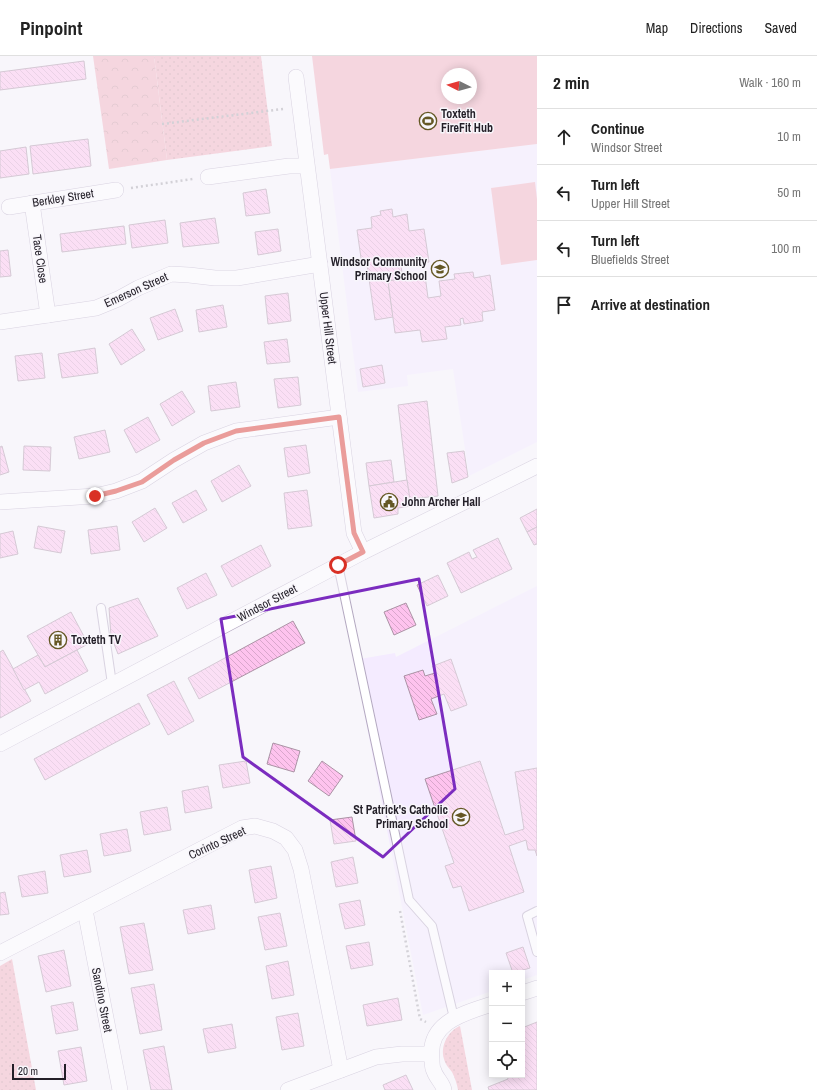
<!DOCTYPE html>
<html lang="en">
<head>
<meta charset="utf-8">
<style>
	:root { --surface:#fff; --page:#f6f6f6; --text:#222; --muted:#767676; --line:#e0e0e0 }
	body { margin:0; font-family:"Archivo Narrow",sans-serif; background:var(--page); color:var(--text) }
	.controls { position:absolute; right:12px; bottom:12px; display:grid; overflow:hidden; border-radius:0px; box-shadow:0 2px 10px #0003 }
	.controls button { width:36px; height:36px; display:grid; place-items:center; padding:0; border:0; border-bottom:1px solid var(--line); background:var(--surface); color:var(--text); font:20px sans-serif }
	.compass { position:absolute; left:441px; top:12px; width:36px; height:36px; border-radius:50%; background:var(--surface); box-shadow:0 2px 10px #0003; rotate:275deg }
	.scale { position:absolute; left:12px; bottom:10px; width:54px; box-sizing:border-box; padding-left:4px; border:2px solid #231f28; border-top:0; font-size:11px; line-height:14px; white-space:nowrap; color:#231f28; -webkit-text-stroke:3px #f8f6fb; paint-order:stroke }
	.stop { position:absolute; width:12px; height:12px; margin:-9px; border:3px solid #d93025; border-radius:50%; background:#fff }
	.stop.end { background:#d93025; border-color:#fff; box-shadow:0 1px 4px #0008 }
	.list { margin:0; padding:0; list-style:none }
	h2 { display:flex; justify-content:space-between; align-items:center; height:52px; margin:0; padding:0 16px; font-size:17px }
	h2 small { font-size:13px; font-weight:400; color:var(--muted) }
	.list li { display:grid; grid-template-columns:26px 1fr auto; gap:12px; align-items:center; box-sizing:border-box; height:56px; padding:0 16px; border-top:1px solid var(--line) }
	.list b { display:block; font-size:15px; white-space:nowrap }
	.list p { margin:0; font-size:13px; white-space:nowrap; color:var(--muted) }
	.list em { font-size:13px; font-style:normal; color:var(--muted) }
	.icon { flex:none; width:22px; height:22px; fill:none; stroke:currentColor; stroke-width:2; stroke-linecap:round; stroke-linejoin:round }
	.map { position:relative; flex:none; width:537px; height:1034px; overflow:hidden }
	header { display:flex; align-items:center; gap:24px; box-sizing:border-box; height:56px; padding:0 20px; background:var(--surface); border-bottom:1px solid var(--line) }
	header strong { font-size:19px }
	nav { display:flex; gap:22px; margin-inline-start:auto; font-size:14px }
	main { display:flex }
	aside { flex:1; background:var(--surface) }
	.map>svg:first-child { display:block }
	.built { fill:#f4ebff }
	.grass { fill:url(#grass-dots) }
	.park { fill:url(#park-crowns) }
	.pitch { fill:#f2b0bd; fill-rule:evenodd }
	.building { fill:url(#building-back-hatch); stroke:#ab93a5 }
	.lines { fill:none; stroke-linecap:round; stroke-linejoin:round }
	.lane-casing { stroke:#b4a9c1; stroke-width:10 }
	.street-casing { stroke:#b4a9c1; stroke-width:16 }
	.path { stroke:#a6a4aa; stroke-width:2.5; stroke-dasharray:2 3; stroke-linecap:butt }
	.lane { stroke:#fff; stroke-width:8 }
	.street { stroke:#fff; stroke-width:15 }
	.route { stroke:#d93025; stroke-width:5 }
	.marked { fill:none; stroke:#7b2cbf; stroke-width:3; stroke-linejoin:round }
	.labels { text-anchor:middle; stroke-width:3; stroke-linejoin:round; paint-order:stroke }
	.poi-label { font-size:12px; font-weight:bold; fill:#231f28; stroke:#f8f6fb; text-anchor:start }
	.street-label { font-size:12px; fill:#231f28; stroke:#f8f6fb }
</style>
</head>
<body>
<header>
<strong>Pinpoint</strong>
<nav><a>Map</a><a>Directions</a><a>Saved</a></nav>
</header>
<main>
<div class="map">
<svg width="537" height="1034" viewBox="0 0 537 1034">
	<defs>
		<pattern id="grass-dots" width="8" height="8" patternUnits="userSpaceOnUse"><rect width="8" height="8" fill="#f2b0bd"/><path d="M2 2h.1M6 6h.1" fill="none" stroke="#cf97a2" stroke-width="1.8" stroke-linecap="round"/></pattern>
		<pattern id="park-crowns" width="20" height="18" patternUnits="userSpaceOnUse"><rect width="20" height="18" fill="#f2b0bd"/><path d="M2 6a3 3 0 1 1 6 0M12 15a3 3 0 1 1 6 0" fill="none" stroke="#cf97a2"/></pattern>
		<pattern id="building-back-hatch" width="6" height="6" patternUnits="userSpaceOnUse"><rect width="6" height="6" fill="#fec3ee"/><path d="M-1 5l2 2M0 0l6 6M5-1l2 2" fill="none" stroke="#d9a7cc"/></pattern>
	</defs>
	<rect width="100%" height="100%" fill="#f8f6fb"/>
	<!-- built -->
	<g class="built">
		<path d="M537 88V386L469 420 453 313 407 319 408 330 358 336 330 113Z"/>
		<path d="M537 530V919L522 924V917H492V935L423 959 354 604 395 597 396 601Z"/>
	</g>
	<!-- grass -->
	<g class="grass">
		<path d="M154 0H261L272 90 167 104Z"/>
		<path d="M12 903 36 1034H0V910Z"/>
		<path d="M460 970 472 1034H458C457 1028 455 1022 452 1016 449 1012 445 1008 444 1003 440 990 448 975 460 970Z"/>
	</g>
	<!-- park -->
	<path class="park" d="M93 0H154L167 104 109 113Z"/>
	<!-- pitch -->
	<g class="pitch">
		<path d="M312 0H537V88L330 113 328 98 324 99ZM447 18H471V42H447Z"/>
		<path d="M535 126 537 143V204L501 209 491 132Z"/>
	</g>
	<!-- building -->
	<g class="building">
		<path d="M84 5 86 23 0 34V16Z"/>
		<path d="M88 83 91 110 33 118 30 90Z"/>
		<path d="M26 91 29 118 0 122V95Z"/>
		<path d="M266 133 270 157 246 160 243 137Z"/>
		<path d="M392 153 393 161 407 158 409 175 424 173 429 206 401 210 403 223 388 225 393 261 375 264 367 209H362L357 174 372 172 371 161 381 159 380 155Z"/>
		<path d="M215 162 219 187 183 191 180 167Z"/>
		<path d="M165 164 168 187 132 192 129 169Z"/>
		<path d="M124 170 126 188 62 196 60 178Z"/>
		<path d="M278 173 281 195 258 199 255 176Z"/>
		<path d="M8 194 11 220 0 221V195Z"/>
		<path d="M473 216 474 222 490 219 495 254 482 256 483 265 464 268 463 262 460 263 461 269 445 271 447 283 422 286 420 274 395 277 388 225 425 219 428 242 441 240 439 225 455 223 454 218Z"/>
		<path d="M288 237 291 265 268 268 265 240Z"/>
		<path d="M223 249 227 271 199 276 196 254Z"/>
		<path d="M175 253 183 275 158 284 150 262Z"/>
		<path d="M132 273 145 294 121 309 109 288Z"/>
		<path d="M287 283 290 306 267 308 264 286Z"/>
		<path d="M95 292 98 317 62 322 58 298Z"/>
		<path d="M42 297 45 322 18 325 15 300Z"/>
		<path d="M382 309 385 327 363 331 360 313Z"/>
		<path d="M298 321 301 349 278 352 274 323Z"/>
		<path d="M236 326 240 351 211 355 208 330Z"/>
		<path d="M182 335 195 356 172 370 160 348Z"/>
		<path d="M427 345 438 440 409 443 398 349Z"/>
		<path d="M148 361 160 384 136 397 124 374Z"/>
		<path d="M105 374 110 396 79 403 74 381Z"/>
		<path d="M306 389 310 417 288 421 284 392Z"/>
		<path d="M2 390 9 416 0 419V391Z"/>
		<path d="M24 390 51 391 50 415 23 414Z"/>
		<path d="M464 395 468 421 452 427 447 397Z"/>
		<path d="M391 404 394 426 369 430 366 407Z"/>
		<path d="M239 409 251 430 222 446 211 425Z"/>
		<path d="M407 424 411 450 398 452V458L374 462 369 430Z"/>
		<path d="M196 434 207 454 183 467 172 447Z"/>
		<path d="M307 434 312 470 288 473 284 437Z"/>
		<path d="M155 452 167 472 144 486 132 466Z"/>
		<path d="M537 453V471L527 476 520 462Z"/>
		<path d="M38 470 65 475 61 497 34 492Z"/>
		<path d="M117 470 120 494 91 498 88 474Z"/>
		<path d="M537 471V488L534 489 527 476Z"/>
		<path d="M13 475 18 498 0 502V478Z"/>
		<path d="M498 482 512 513 461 537 447 507 469 496 472 503 477 501 473 494Z"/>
		<path d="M261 489 271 510 232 531 221 510Z"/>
		<path d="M206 517 217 539 187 553 177 532Z"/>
		<path d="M438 519 448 540 427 550 417 529Z"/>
		<path d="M138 542 158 580 118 598 111 580 109 552Z"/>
		<path d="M406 547 416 569 394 579 384 556Z"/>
		<path d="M71 556 88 588 45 611 27 580Z"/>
		<path d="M293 565 305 587 199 643 188 622Z"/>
		<path d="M3 594 31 645 0 662V596Z"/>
		<path d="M77 594 88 615 45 638 39 626 24 634 13 613 38 599 45 611Z"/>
		<path d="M451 603 467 649 451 655 444 638 431 643 437 658 419 664 404 620 423 614 425 620 435 617 433 610Z"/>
		<path d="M174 625 194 665 168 679 147 639Z"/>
		<path d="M139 647 150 668 45 724 34 703Z"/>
		<path d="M273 687 300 695 294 716 267 708Z"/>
		<path d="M246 705 250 727 223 732 219 709Z"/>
		<path d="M322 705 343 720 329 740 308 725Z"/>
		<path d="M480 705 505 779 524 773 515 716 537 712V800L535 794H528L526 784 509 790 524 836 469 855 461 830 453 832 445 810 454 807 425 723Z"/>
		<path d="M208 730 212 752 185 757 182 735Z"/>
		<path d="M167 751 171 774 144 779 140 756Z"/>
		<path d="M352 761 356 785 334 788 330 764Z"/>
		<path d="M127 773 131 795 104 800 100 778Z"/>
		<path d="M87 794 91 816 64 821 60 799Z"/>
		<path d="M353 801 358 827 336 831 331 806Z"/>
		<path d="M271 810 277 842 255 847 249 814Z"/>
		<path d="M45 815 48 837 22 841 18 820Z"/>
		<path d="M5 836 9 858 0 859V837Z"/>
		<path d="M360 844 365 869 345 873 339 848Z"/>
		<path d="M211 849 215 873 188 878 183 854Z"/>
		<path d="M280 857 287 890 265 894 258 861Z"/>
		<path d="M144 867 153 914 129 918 120 871Z"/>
		<path d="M369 886 373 909 351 913 346 890Z"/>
		<path d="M523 891 530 912 513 917 506 897Z"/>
		<path d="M64 894 71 930 46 936 38 900Z"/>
		<path d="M288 905 294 939 272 943 266 910Z"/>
		<path d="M154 928 162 974 140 978 131 932Z"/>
		<path d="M398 942 402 964 367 970 363 949Z"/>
		<path d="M73 946 78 974 56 978 51 950Z"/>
		<path d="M298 957 304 990 282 994 276 961Z"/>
		<path d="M537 966V1034H489L488 1031 508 1023 507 1019H522V972Z"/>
		<path d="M232 968 236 992 208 997 203 973Z"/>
		<path d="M164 990 172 1034H151L143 994Z"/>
		<path d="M81 991 87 1025 64 1029 58 995Z"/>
		<path d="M406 1019 413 1034H385L383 1029Z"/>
	</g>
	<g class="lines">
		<defs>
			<g id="lane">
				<path d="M338 509 409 844 432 870 454 962"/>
				<path d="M101 552 112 628"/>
				<path d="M537 855 527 860 537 896"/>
			</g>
			<g id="street">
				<path d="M296 21 354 477 363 496"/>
				<path d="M208 121 289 110H306"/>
				<path d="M32 147 48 259"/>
				<path d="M9 151 116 134"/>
				<path d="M0 266 96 252 118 243 138 232 171 218 189 219 215 222H237L320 208"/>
				<path d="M0 446 95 440 116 435 142 425 174 404 204 387 236 375 339 361"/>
				<path d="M0 688 363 496 537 410"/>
				<path d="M85 854 120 1034"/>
				<path d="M0 897 242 772 255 770 273 775 286 782 295 794 301 813 341 1014"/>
				<path d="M522 937 537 932"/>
				<path d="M288 1034 376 1001 402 998H431"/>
				<path d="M444 1034C443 1027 436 1022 434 1015 432 1012 432 1007 432 1003 427 966 465 957 492 948"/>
			</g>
		</defs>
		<!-- lane casing -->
		<use href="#lane" class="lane-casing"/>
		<!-- street casing -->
		<use href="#street" class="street-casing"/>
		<!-- path -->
		<g class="path">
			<path d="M162 68 283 53"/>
			<path d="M131 132 193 123"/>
			<path d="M400 855 420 963 426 966"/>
		</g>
		<!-- lane -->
		<use href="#lane" class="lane"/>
		<!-- street -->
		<use href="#street" class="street"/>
	</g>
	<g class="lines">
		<!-- route -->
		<path class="route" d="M95 440 116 435 142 426 174 404 204 387 236 375 339 361 354 477 363 496 338 509"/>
	</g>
	<!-- marked area -->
	<path d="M0 0H537V1034H0ZM419 523 455 733 383 801 243 701 221 563Z" fill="#f8f6fb" fill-opacity=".55" fill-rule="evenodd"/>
	<path class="marked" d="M419 523 455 733 383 801 243 701 221 563Z"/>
	<!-- icons -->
	<defs>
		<symbol id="stadium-ring" viewBox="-11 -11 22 22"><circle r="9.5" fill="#f8f6fb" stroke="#645724" stroke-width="1.5"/><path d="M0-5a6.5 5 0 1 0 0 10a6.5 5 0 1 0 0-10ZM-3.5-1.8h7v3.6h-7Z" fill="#645724"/></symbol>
		<symbol id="school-ring" viewBox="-11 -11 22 22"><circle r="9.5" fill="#f8f6fb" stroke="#645724" stroke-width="1.5"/><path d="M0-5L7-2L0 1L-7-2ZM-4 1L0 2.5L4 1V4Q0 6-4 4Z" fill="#645724"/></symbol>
		<symbol id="civic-ring" viewBox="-11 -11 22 22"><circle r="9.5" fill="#f8f6fb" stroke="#645724" stroke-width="1.5"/><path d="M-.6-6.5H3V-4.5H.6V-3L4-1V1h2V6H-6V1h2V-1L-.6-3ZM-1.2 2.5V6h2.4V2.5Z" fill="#645724"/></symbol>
		<symbol id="building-ring" viewBox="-11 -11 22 22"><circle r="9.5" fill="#f8f6fb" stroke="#645724" stroke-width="1.5"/><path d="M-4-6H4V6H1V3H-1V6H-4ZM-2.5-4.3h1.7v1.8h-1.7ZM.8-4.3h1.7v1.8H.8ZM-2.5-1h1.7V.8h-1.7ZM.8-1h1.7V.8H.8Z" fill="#645724"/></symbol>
	</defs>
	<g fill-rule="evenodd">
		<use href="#stadium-ring" x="418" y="55" width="20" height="20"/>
		<use href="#school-ring" x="430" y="203" width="20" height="20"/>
		<use href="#civic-ring" x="379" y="436" width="20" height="20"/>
		<use href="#building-ring" x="48" y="574" width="20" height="20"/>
		<use href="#school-ring" x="451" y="751" width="20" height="20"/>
	</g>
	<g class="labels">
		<!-- poi labels -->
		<g class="poi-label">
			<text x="441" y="62">Toxteth<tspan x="441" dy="14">FireFit Hub</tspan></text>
			<text x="427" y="210" text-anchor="end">Windsor Community<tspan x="427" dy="14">Primary School</tspan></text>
			<text x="402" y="450">John Archer Hall</text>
			<text x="71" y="588">Toxteth TV</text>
			<text x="448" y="758" text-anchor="end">St Patrick's Catholic<tspan x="448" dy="14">Primary School</tspan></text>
		</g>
		<!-- street labels -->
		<g class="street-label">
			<text transform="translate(63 142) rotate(-9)" y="4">Berkley Street</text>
			<text transform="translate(40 203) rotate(82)" y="4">Tace Close</text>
			<text transform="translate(136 234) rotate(-24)" y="4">Emerson Street</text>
			<text transform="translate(328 272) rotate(83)" y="4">Upper Hill Street</text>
			<text transform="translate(267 547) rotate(-28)" y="4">Windsor Street</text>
			<text transform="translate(217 787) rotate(-25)" y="4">Corinto Street</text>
			<text transform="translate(102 944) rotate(79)" y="4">Sandino Street</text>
		</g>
	</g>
</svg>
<div class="controls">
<button>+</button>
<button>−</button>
<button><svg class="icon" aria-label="locate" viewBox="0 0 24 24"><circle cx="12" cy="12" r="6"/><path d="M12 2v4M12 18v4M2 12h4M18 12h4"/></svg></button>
</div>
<svg class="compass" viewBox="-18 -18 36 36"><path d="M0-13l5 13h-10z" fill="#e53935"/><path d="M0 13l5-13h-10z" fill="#767676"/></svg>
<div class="scale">20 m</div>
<div class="stop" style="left:338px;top:509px"></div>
<div class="stop end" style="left:95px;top:440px"></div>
</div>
<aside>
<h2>2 min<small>Walk · 160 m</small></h2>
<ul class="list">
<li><svg class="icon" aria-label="ahead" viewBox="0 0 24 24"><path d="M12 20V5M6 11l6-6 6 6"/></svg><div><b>Continue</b><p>Windsor Street</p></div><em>10 m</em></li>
<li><svg class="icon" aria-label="left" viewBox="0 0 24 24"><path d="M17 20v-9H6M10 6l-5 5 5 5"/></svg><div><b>Turn left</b><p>Upper Hill Street</p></div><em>50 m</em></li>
<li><svg class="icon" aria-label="left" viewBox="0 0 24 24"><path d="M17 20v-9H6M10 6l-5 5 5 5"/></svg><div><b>Turn left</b><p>Bluefields Street</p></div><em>100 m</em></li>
<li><svg class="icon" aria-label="arrive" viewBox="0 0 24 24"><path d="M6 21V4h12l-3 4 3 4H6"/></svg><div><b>Arrive at destination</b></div></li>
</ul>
</aside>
</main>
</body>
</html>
